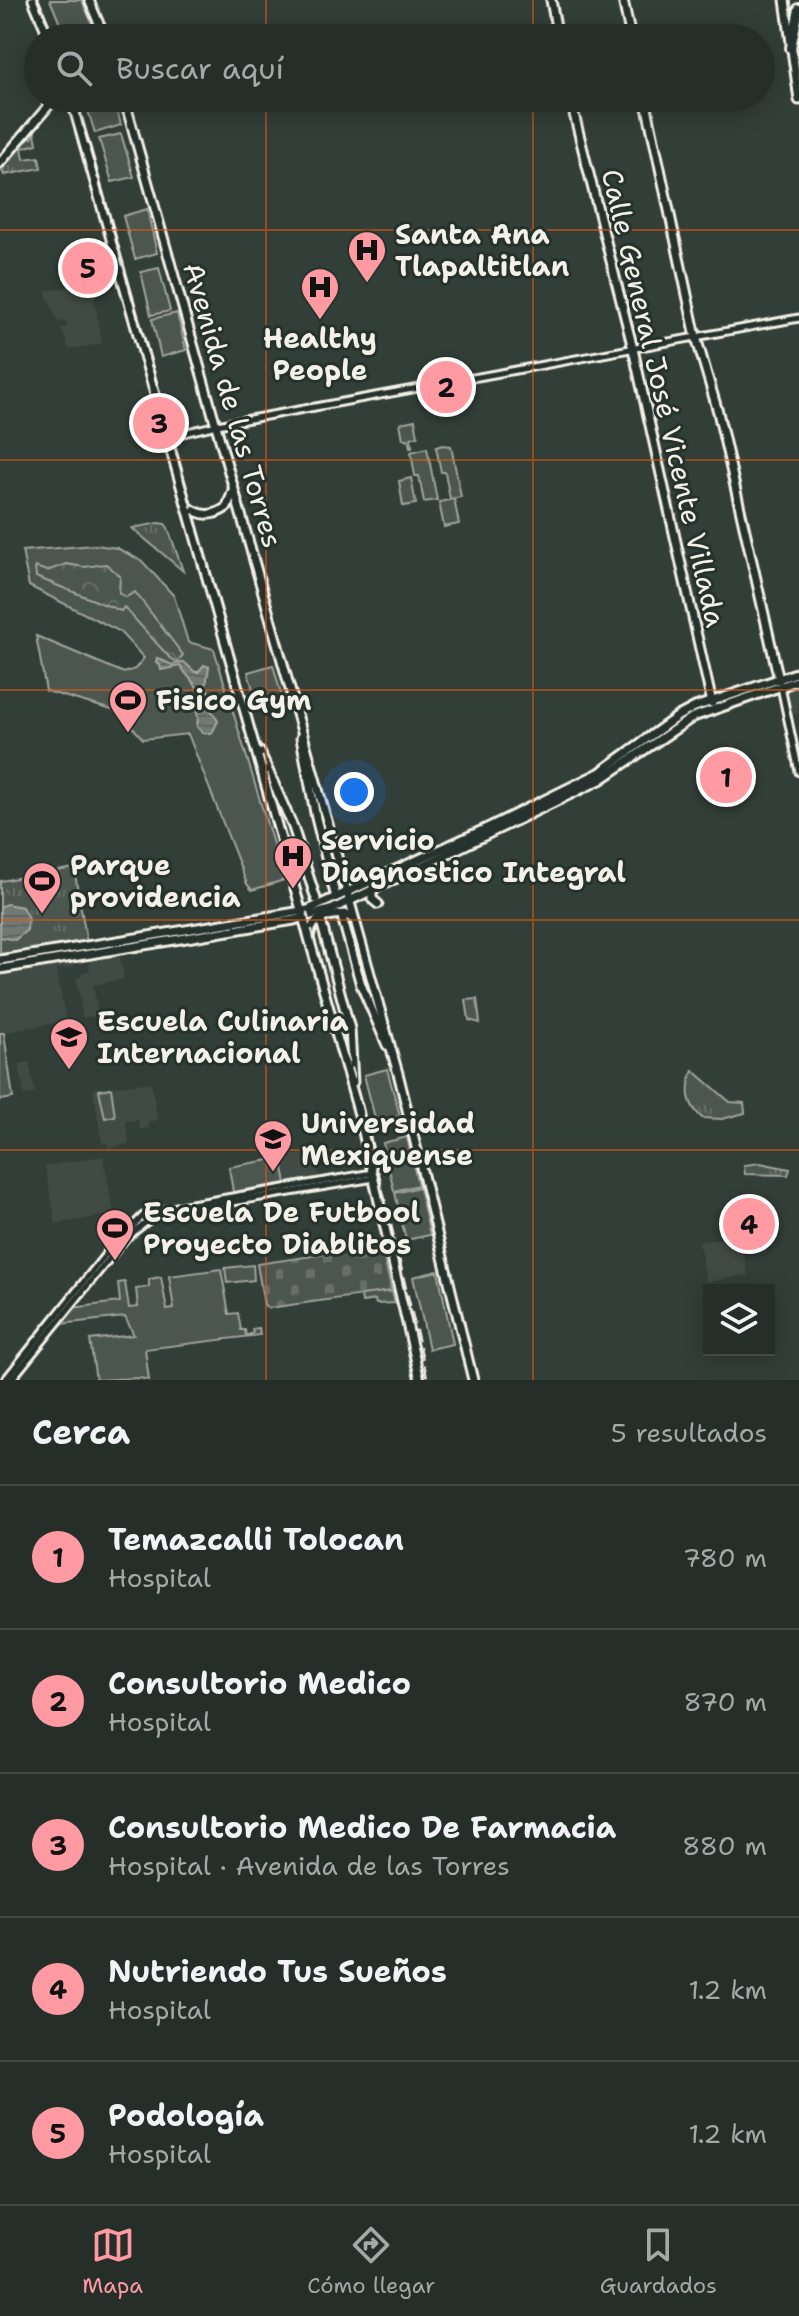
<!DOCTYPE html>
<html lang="es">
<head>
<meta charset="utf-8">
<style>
	:root { --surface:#262e2a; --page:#2e3632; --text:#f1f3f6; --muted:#a4a8a8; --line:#424a47; --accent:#ff9aa2 }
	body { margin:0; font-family:"Shantell Sans",sans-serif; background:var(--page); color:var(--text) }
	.controls { position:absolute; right:24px; bottom:24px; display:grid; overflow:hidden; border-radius:0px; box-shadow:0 4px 20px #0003 }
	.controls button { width:72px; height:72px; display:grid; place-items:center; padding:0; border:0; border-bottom:2px solid var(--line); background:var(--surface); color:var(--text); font:40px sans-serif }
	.you { position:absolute; left:354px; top:792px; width:28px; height:28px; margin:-20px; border:6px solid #fff; border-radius:50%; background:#1a73e8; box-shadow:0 0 0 12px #1a73e833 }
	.badge { display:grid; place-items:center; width:52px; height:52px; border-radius:50%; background:var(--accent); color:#111; font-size:26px; font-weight:700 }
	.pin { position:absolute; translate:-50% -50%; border:4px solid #fff; box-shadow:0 2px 8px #0006 }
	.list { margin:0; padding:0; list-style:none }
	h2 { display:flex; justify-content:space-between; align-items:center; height:104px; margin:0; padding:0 32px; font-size:34px }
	h2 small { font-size:26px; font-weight:400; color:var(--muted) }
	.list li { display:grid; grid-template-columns:52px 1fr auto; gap:24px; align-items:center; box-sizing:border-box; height:144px; padding:0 32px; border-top:2px solid var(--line) }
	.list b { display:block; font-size:30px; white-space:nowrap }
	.list p { margin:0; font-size:26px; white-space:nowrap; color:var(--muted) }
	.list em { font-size:26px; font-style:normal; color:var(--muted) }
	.icon { flex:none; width:44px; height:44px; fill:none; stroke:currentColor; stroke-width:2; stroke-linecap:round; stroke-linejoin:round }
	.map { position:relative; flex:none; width:799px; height:1380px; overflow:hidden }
	.search { position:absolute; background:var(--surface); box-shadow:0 4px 20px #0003; left:24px; right:24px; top:24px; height:88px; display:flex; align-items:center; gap:20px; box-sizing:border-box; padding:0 28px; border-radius:44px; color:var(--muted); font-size:30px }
	.sheet { height:824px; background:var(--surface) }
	nav { display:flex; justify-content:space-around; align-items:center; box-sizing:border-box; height:112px; border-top:2px solid var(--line); background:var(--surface); font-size:22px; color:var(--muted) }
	nav a { display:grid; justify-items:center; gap:4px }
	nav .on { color:var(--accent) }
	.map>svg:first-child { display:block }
	.built { fill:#404b44 }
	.green { fill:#4c564f; stroke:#a0a49c; stroke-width:2 }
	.forest { fill:url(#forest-crowns); stroke:#a0a49c; stroke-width:2 }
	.cemetery { fill:url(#cemetery-stones); stroke:#a0a49c; stroke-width:2 }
	.park { fill:url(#park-tufts); stroke:#a0a49c; stroke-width:2 }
	.water { fill:url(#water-rules); stroke:#a6a9a1; stroke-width:2 }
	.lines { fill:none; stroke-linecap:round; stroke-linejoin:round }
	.minor-casing { stroke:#f4f1e8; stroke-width:11 }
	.major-casing { stroke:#f4f1e8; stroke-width:13 }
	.highway-casing { stroke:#f4f1e8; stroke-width:14 }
	.minor { stroke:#26332d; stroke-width:5 }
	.major { stroke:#26332d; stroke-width:7 }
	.highway { stroke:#26332d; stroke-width:8 }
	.rail { stroke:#f4f1e8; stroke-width:2; stroke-dasharray:12 6; stroke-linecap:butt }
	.grid { fill:none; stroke:#e8590c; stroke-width:2; stroke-opacity:0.55 }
	.labels { text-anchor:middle; stroke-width:6; stroke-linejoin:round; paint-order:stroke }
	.poi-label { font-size:28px; font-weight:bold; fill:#f4f1e8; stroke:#26332d; text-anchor:start }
	.street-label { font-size:28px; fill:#f4f1e8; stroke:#26332d }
</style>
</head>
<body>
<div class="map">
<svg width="799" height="1380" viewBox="0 0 799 1380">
	<defs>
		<pattern id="forest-crowns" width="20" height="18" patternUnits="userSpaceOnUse" patternTransform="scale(2)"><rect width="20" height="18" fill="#4c564f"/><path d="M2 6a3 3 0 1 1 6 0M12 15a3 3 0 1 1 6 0" fill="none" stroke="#666f68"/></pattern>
		<pattern id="cemetery-stones" width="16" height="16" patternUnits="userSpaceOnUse" patternTransform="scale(2)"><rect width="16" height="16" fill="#4c564f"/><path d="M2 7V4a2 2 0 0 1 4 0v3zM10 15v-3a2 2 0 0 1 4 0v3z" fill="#666f68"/></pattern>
		<pattern id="park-tufts" width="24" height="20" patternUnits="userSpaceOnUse" patternTransform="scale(2)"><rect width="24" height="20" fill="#4c564f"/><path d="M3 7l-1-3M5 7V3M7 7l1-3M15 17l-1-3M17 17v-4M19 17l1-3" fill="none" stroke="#666f68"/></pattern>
		<pattern id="water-rules" width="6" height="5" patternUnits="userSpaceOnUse" patternTransform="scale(2)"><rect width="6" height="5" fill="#727972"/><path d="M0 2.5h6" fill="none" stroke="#60635e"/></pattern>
	</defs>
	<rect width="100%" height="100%" fill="#323e38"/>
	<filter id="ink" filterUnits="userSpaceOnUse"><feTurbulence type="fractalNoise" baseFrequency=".0125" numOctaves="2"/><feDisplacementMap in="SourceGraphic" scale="16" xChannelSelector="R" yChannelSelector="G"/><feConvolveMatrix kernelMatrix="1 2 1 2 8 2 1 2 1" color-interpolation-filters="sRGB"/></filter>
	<g filter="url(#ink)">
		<!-- built -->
		<g class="built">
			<path d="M92 283 102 344 69 349 61 328 67 327 65 321 58 322 45 291Z"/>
			<path d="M799 685V713L790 715 785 691Z"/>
			<path d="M118 947 124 979 93 985 98 1015 83 1018 76 978 82 977 81 973 90 971 88 955 72 957 74 967 56 970 66 1021 0 1033V973Z"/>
			<path d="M29 1062 35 1093 24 1095 19 1064Z"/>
			<path d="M151 1082 158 1120 148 1122 149 1128 140 1130 138 1120 127 1121 125 1114 129 1144 108 1148 107 1143 102 1144 93 1089Z"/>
			<path d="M314 1152 319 1180 233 1195 227 1166Z"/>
			<path d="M103 1156 114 1214 56 1224 45 1166Z"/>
			<path d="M739 1235 748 1275 706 1282 699 1242Z"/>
		</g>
		<!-- green -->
		<g class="green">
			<path d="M50 0H82L94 28 66 38Z"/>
			<path d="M84 98H114L121 125 95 133Z"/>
			<path d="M121 134 134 177 112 182 99 139Z"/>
			<path d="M147 209 157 253 135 259 123 216Z"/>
			<path d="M159 268 170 311 151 315 141 272Z"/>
			<path d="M177 313 186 350 161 357 152 319Z"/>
			<path d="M415 420 418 436 411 438 412 447H410L408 439H403L400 423Z"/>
			<path d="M443 445 451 446 461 497 450 499 445 472H441L436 447Z"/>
			<path d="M427 448 437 500 424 502 419 476H415L411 452Z"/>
			<path d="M411 478 416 504 403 506 399 481Z"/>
			<path d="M454 499 459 524 444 527 439 502Z"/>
			<path d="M95 545 117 548 142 561 174 596 188 642 214 649 284 880 252 890 247 884 188 734 143 739 119 712 46 691 36 636 124 673 135 669 144 658 119 631 29 586 22 551Z"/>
			<path d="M273 665 283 701 258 708 248 672Z"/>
			<path d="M477 999 480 1023 469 1020 466 1000Z"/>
			<path d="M0 1033H4L13 1098 0 1100Z"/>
			<path d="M387 1069 400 1116 376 1122 364 1075Z"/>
			<path d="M111 1088 115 1116 105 1118 99 1090Z"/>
			<path d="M407 1137 418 1185 394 1191 383 1143Z"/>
			<path d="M281 1158 286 1183 233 1192 229 1167Z"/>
			<path d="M419 1187 430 1235 406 1240 395 1193Z"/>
			<path d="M253 1265 254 1280 227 1283 225 1268Z"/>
			<path d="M221 1269 229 1314 238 1313 241 1330H245L246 1336 253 1333 252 1329 259 1328 260 1335 145 1349 149 1380 140 1378 96 1380 90 1340 134 1335 125 1317 60 1324 72 1308 120 1302 118 1283 125 1282 129 1308 138 1307 136 1289 149 1287V1279L161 1277 167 1310 174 1309 169 1276Z"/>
			<path d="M438 1271 453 1344 429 1349 413 1277Z"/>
		</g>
		<!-- forest -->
		<path class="forest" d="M66 564 84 567 106 564 120 576 119 593 126 597 135 592 183 655 177 662 169 657 124 607 121 611 36 577 35 567 47 571Z"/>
		<!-- cemetery -->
		<path class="cemetery" d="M381 1246 392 1291 269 1308 264 1305 257 1264Z"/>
		<!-- park -->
		<g class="park">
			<path d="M35 133 37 144 22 148 24 159 39 157 41 168 4 175 0 166 28 135 32 138Z"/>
			<path d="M159 523 165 524 168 528 183 571 132 528Z"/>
			<path d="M74 868 87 943 0 954V881Z"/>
			<path d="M693 1070 730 1102 744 1103 745 1113 722 1119 702 1118C686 1103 686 1089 693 1070Z"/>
			<path d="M760 1163 790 1169 788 1175 745 1174 744 1165Z"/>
			<path d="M392 1291 395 1303 376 1304 375 1300 362 1302 361 1295Z"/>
		</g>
		<!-- water -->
		<g class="water">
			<path d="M157 658 172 665 184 662 195 672H198L204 665 209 667 206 685 211 697 209 706 218 721 212 733H203L197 727 198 717 194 702 200 698 201 692 180 666 161 670 160 665 156 663Z"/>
			<path d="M6 904 22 907 28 918 27 930 15 940 0 937V907Z"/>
		</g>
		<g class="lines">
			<defs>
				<g id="minor">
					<path d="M167 437 217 425 799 318"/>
					<path d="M781 687 799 772"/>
					<path d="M5 1380 110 1249 143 1216 180 1206 372 1173"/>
					<path d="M11 1380 125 1239 150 1219 172 1212 374 1178"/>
				</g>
				<g id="major">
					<path d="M33 0 49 38"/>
					<path d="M89 0 105 38"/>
					<path d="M551 0 558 38"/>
					<path d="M623 0 631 38"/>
					<path d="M785 0 799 100"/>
					<path d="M71 98 358 1111"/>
					<path d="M124 98 399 1077 473 1380"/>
					<path d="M570 98 633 349 712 703"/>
					<path d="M645 98 696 337 718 412 779 680"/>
					<path d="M0 163 55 98"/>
					<path d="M187 506C201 517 213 517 227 507L233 490"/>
					<path d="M301 738 316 818 335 894"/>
					<path d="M260 752 293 827 316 899"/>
					<path d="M372 890V899L378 904"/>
					<path d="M342 917 361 985 387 1045"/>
					<path d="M321 921 350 1029 353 1082"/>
					<path d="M310 934C313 916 329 915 345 914L353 919"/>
					<path d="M0 960 308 910 483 830 599 773 678 716 695 707 799 672"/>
					<path d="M0 969 294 920 333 909 600 780 693 717 799 680"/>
					<path d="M357 1106 420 1380"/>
				</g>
				<path id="highway" d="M791 48 799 9"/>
			</defs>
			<!-- minor casing -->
			<use href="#minor" class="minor-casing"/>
			<!-- major casing -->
			<use href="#major" class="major-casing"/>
			<!-- highway casing -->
			<use href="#highway" class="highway-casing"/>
			<!-- minor -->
			<use href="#minor" class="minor"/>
			<!-- major -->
			<use href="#major" class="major"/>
			<!-- highway -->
			<use href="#highway" class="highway"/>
			<!-- rail -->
			<g class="rail">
				<path d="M37 0 54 38"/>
				<path d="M75 98 368 1127 428 1380"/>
			</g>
		</g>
	</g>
	<!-- grid -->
	<path class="grid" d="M266 0V38M533 0V38M266 98V1380M533 98V1380M0 230H799M0 460H799M0 690H799M0 920H799M0 1150H799"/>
	<!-- icons -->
	<defs>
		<symbol id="hospital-pin" viewBox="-11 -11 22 30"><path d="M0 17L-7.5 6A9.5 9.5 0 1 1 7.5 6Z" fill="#ff9aa2" stroke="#26332d"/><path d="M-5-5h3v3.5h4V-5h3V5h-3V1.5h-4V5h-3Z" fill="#111"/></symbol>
		<symbol id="stadium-pin" viewBox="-11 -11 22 30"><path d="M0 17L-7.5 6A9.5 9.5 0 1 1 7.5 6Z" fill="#ff9aa2" stroke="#26332d"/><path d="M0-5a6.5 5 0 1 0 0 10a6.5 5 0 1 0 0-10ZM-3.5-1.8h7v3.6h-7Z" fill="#111"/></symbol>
		<symbol id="university-pin" viewBox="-11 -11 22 30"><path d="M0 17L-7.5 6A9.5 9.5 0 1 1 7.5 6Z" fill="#ff9aa2" stroke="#26332d"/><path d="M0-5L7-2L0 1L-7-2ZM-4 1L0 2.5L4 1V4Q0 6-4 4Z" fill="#111"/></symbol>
	</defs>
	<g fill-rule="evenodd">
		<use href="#hospital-pin" x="345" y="228" width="44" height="60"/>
		<use href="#hospital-pin" x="298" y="265" width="44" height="60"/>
		<use href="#stadium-pin" x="106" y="678" width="44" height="60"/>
		<use href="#hospital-pin" x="271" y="834" width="44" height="60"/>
		<use href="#stadium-pin" x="20" y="859" width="44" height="60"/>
		<use href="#university-pin" x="47" y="1015" width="44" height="60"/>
		<use href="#university-pin" x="251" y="1117" width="44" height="60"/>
		<use href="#stadium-pin" x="93" y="1206" width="44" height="60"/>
	</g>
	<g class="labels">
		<!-- poi labels -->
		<g class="poi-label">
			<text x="395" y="244">Santa Ana<tspan x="395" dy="32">Tlapaltitlan</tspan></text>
			<text x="320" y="348" text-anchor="middle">Healthy<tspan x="320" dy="32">People</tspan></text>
			<text x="156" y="710">Fisico Gym</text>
			<text x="321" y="850">Servicio<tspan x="321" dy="32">Diagnostico Integral</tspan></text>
			<text x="70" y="875">Parque<tspan x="70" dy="32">providencia</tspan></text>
			<text x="97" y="1031">Escuela Culinaria<tspan x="97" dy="32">Internacional</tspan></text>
			<text x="301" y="1133">Universidad<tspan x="301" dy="32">Mexiquense</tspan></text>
			<text x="143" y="1222">Escuela De Futbool<tspan x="143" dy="32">Proyecto Diablitos</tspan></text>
		</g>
		<!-- street labels -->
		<g class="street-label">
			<text transform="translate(664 398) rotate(77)" y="10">Calle General José Vicente Villada</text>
			<text transform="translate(233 405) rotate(74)" y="10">Avenida de las Torres</text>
		</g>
	</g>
</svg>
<div class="controls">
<button><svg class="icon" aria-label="layers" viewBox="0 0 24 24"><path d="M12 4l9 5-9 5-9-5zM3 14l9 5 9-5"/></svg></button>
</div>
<div class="you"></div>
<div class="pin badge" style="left:726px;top:777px">1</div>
<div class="pin badge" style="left:446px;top:387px">2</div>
<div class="pin badge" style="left:159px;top:423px">3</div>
<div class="pin badge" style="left:749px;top:1224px">4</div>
<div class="pin badge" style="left:88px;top:268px">5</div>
<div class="search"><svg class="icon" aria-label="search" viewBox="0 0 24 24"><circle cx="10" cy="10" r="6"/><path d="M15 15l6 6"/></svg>Buscar aquí</div>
</div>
<section class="sheet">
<h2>Cerca<small>5 resultados</small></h2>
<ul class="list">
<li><span class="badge">1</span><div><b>Temazcalli Tolocan</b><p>Hospital</p></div><em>780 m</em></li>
<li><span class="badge">2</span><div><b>Consultorio Medico</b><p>Hospital</p></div><em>870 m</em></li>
<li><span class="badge">3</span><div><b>Consultorio Medico De Farmacia</b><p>Hospital · Avenida de las Torres</p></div><em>880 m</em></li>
<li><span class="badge">4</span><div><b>Nutriendo Tus Sueños</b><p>Hospital</p></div><em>1.2 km</em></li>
<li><span class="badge">5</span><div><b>Podología</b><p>Hospital</p></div><em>1.2 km</em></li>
</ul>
</section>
<nav>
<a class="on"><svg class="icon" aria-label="map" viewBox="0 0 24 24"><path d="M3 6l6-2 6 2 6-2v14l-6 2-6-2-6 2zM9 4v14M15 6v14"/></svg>Mapa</a>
<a><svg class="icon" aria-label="directions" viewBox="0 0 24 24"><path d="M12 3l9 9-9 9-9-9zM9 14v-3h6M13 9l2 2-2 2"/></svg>Cómo llegar</a>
<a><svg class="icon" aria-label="saved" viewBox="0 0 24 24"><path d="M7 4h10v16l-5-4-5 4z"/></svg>Guardados</a>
</nav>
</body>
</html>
